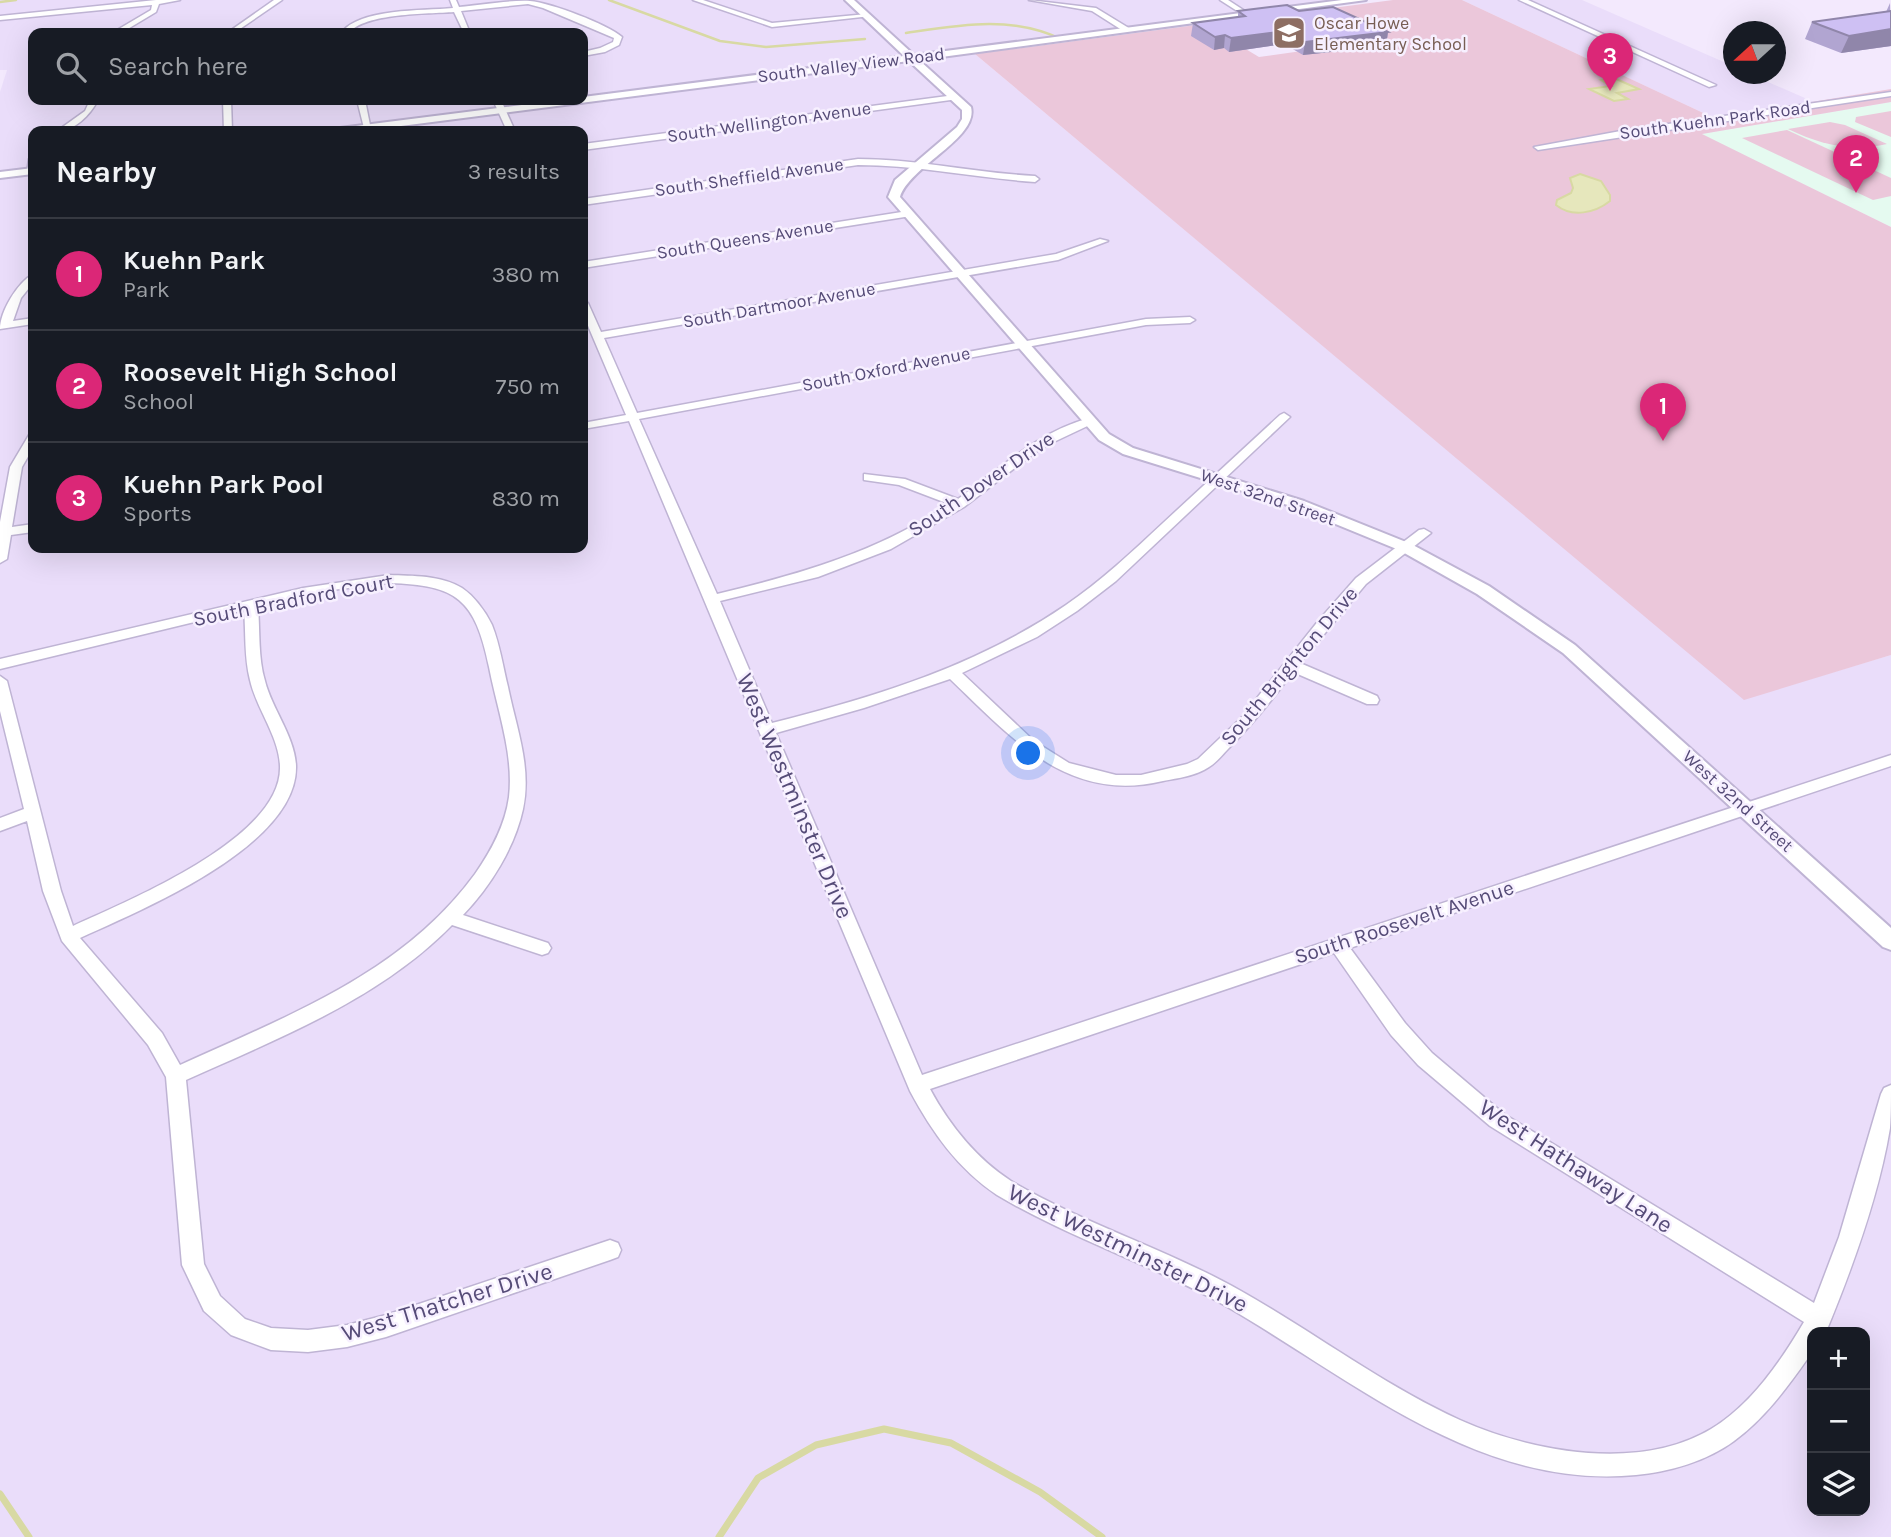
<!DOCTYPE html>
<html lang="en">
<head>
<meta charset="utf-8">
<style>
	:root { --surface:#171b24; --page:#242831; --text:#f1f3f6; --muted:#9ea1a6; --line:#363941; --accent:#db2777 }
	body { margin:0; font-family:Karla,sans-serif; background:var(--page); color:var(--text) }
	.controls { position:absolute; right:21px; bottom:21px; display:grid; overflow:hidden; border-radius:14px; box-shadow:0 7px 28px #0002 }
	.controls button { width:63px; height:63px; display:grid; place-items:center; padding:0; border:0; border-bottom:2px solid var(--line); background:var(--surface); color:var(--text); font:35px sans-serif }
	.compass { position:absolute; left:1723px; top:21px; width:63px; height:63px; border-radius:50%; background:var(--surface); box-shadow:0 7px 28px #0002; rotate:249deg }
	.you { position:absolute; left:1029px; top:754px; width:24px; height:24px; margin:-18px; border:5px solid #fff; border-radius:50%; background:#1a73e8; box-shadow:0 0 0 10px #1a73e833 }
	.badge { display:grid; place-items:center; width:46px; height:46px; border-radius:50%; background:var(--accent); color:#fff; font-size:23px; font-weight:700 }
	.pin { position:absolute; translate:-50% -58px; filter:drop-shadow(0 2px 4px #0008) }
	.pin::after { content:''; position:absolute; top:37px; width:24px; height:21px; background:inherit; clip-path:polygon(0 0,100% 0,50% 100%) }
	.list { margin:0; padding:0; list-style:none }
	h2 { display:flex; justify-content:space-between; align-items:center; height:91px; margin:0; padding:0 28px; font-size:30px }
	h2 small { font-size:23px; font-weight:400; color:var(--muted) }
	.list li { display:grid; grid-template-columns:46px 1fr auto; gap:21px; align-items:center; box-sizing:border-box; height:112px; padding:0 28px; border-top:2px solid var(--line) }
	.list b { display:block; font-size:26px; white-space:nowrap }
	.list p { margin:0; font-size:23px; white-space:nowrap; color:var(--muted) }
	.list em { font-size:23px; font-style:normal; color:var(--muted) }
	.icon { flex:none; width:38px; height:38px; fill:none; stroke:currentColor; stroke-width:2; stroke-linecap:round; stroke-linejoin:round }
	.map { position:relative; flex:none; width:1891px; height:1537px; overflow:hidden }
	.search { position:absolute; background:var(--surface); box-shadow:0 7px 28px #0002; left:28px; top:28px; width:560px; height:77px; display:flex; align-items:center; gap:18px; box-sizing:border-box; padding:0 24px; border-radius:14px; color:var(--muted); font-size:26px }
	.panel { position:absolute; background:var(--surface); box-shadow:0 7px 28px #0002; left:28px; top:126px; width:560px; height:427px; border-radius:14px }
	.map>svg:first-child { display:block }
	.residential { fill:#eaddfa; fill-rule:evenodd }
	.education { fill:#e5faf0 }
	.green { fill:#ebc7da }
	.water { fill:#e6e7bc; stroke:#d8d9a3; stroke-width:2 }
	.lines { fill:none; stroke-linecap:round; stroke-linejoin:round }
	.stream-far1 { stroke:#d8d9a3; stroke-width:2.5 }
	.stream { stroke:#d8d9a3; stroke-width:7 }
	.minor-casing { stroke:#bfb4d4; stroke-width:3 }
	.tertiary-casing { stroke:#bfb4d4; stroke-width:4 }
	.minor { fill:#fff; fill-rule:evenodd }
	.tertiary { fill:#fff; fill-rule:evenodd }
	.wall { fill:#b1a5d1 }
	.shaded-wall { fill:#9086aa }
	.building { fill:#cec0f3; stroke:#9086aa; stroke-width:2 }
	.labels { text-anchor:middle; stroke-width:5; stroke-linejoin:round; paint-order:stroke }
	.far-education-label { font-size:18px; fill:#785e54; stroke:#f7f0ff; text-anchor:start }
	.far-street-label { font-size:18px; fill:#564c78; stroke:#f7f0ff }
	.street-label { font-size:21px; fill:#564c78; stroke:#f7f0ff }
	.near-street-label { font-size:24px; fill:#564c78; stroke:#f7f0ff }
</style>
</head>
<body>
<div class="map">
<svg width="1891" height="1537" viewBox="0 0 1891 1537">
	<rect width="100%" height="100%" fill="#f3e9fd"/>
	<!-- residential -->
	<g class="residential">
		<path d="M0 0H1339L969 49 1744 699 1891 655V1537H0V92L7 70H0ZM33 33H583V100H33ZM33 131H583V548H33ZM1812 1332H1865V1511H1812Z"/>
		<path d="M1462 0H1582L1733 66 1734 74H1750L1814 102 1714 118Z"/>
	</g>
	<!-- education -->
	<path class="education" d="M1891 102V227L1701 134Z"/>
	<!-- green -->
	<g class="green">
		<path d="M1393 0H1462L1714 118 1891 89V102L1702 134 1891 227V655L1744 700 975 54 1204 24 1259 57 1373 41 1317 10Z"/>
		<path d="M1891 111V137L1855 122 1856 117Z"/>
		<path d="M1830 122 1845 125 1887 144C1851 152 1821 145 1788 129Z"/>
		<path d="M1787 130 1891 178V196L1873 200 1742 138Z"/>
	</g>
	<!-- water -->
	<g class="water">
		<path d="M1614 78 1639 89 1617 93 1628 99 1614 101 1589 89 1611 86 1601 80Z"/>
		<path d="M1580 174 1601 181 1610 195V201C1595 213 1572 218 1556 205L1557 200 1571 193 1573 188 1570 178Z"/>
	</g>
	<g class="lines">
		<!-- stream-far1 -->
		<g class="stream-far1">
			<path d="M609 0 720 41 766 47 865 39"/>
			<path d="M0 2 16 0"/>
			<path d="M906 33C959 25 1011 15 1061 39"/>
		</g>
		<!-- stream -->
		<g class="stream">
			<path d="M0 1494 29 1537"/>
			<path d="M719 1537 758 1478 816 1445 884 1429 951 1443 1040 1492 1102 1537"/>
		</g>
		<defs>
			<g id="minor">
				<path d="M156 0H180L159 4 156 12 121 33H112L151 10 152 5 0 20V16Z"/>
				<path d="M274 0H282L234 33H227Z"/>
				<path d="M450 0H456L459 7C481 5 509 0 530 1 551 3 607 24 622 37L619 45 605 52 583 56V52L600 48 613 42 614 38 543 8 528 4 461 11 470 33H464L454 12C428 14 364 13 349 33H341C360 8 422 11 453 8Z"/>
				<path d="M693 0H703L772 23 867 14 871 16 772 27Z"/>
				<path d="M1029 0 1096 8 1132 30 1125 32 1092 11Z"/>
				<path d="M1220 0H1228L1251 15 1245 16Z"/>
				<path d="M1519 0H1528L1716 85 1709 87Z"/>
				<path d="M1891 92V96L1538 150 1534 147 1626 130Z"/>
				<path d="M955 95 958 99 583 150V144Z"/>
				<path d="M90 100H98C90 115 75 131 57 131L85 111Z"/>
				<path d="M223 100H231L232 131H224Z"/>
				<path d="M357 100H365L371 130 364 128Z"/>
				<path d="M493 100H501L515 131H507Z"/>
				<path d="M33 156V173H27L29 159Z"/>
				<path d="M858 159C917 159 976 173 1035 176L1039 179 1035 182C976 178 917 165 858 165L583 205V199Z"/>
				<path d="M908 211 911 212V216L583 268V262Z"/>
				<path d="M1100 239 1108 241 1058 260 604 338 637 413 1146 319 1190 317 1195 320 1190 323 1146 325 639 419 717 594C800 574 878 552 949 504L899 485 864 480V474L905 479 958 499C1001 468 1037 432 1090 418L1096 422 1041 448 964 507 891 549 818 577 720 601 772 723C875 697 977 666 1066 605 1101 581 1132 552 1163 523 1202 487 1241 451 1280 415L1284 413 1290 417 1116 581 1077 611 1037 637 962 673 1034 741 1069 763 1116 775H1141L1187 764 1198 759 1241 718 1319 620 1356 578 1419 530 1424 529 1431 533 1366 584 1300 663 1377 696 1379 700 1377 704H1367L1293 672C1273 699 1252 725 1228 749 1222 755 1216 763 1209 767 1196 776 1178 778 1163 781 1068 804 1012 738 950 679L864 708 776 733 922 1075 1891 755V766L1350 948 1405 1023 1432 1053 1504 1114 1814 1303 1839 1237 1881 1094 1884 1088 1891 1085C1891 1099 1891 1115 1890 1128 1879 1195 1853 1266 1828 1327L1822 1332H1812V1350L1808 1358C1787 1388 1764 1419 1734 1441 1707 1461 1669 1472 1636 1475 1477 1490 1353 1379 1224 1305 1151 1264 1069 1238 997 1195 958 1169 932 1132 910 1091L629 421 583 429V423L626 415 583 314V300L588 303 601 332 1056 254ZM1334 953 1391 1035 1418 1065 1490 1126 1804 1322C1781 1361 1751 1405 1711 1429 1639 1472 1532 1452 1460 1420 1383 1385 1314 1332 1241 1291 1167 1249 1084 1224 1011 1181 976 1158 950 1126 930 1089Z"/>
				<path d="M33 274V283L21 298 13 321 33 318V324L0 329C0 312 17 283 33 274Z"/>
				<path d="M33 434V448L22 467 12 527 33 524V532L11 535 7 559 0 563V522L10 467 29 435Z"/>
				<path d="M389 575C413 576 441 575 462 588 475 597 485 611 492 625 500 645 503 667 508 687 516 727 532 767 523 809 515 847 490 887 463 915L548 943 551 948 548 953 542 955 452 925C380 999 279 1038 186 1080L204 1264 220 1296 245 1319 271 1328 308 1330 347 1325 386 1315 610 1240 618 1243 621 1250 618 1257 610 1260 386 1337 347 1347 308 1352 271 1350 231 1335 204 1311 182 1265 166 1077 148 1045 62 941 43 891 27 821 0 831V818L24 809 0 711V676L7 681 61 891 73 926C129 900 283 838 280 766 279 736 256 708 250 680 244 657 246 633 244 610L0 669V659L303 588ZM389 583C457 585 475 599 489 667 497 709 514 754 509 797 505 826 491 851 475 874 403 973 287 1016 180 1065L162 1033 80 938C141 910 298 846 296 766 295 737 272 709 265 681 258 658 260 631 258 607L332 590Z"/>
			</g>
			<g id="tertiary">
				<path d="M845 0H854L914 55 1342 0H1366L919 60 971 107C979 138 910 166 900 197L1109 434 1133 448 1304 501 1411 544 1489 586 1575 645 1891 928V950L1883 947 1563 653 1477 594 1399 550 1294 507 1123 454 1099 440 888 197 895 180 957 127 962 119V110L909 61 362 131H335L340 128 561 100H583V97L904 56Z"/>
				<path d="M33 168V174L0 178V172Z"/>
			</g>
		</defs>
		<!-- minor casing -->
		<use href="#minor" class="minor-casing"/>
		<!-- tertiary casing -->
		<use href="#tertiary" class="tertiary-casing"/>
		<!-- minor -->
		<use href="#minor" class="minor"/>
		<!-- tertiary -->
		<use href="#tertiary" class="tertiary"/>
	</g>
	<!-- wall -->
	<g class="wall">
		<path d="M1890 3 1891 46 1841 53 1805 39 1812 22 1886 12Z"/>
		<path d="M1238 11H1299L1388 32 1386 46 1303 55 1284 44 1229 52 1224 48 1214 50 1191 36 1193 23 1238 17Z"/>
	</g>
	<!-- shaded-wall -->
	<g class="shaded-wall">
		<path d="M1891 29V46L1841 53 1849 36Z"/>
		<path d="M1286 31 1284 44 1229 52 1231 38Z"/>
		<path d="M1388 32 1386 46 1303 55 1305 42Z"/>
		<path d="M1225 35 1224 48 1214 50 1215 37Z"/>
	</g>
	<!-- building -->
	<g class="building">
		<path d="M1287 5 1299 11 1333 7 1388 32 1305 42 1286 31 1231 38 1225 35 1215 37 1193 23 1245 16 1238 11Z"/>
		<path d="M1891 11V29L1849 36 1812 22Z"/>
	</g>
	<!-- icons -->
	<defs>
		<symbol id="school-square" viewBox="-11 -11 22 22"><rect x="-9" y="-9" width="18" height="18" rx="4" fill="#8d6e63" stroke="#f7f0ff"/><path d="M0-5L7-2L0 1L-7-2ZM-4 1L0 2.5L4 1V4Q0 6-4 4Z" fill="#fff"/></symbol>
	</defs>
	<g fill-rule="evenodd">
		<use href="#school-square" x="1270" y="14" width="38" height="38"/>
	</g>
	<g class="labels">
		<!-- far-education labels -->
		<g class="far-education-label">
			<text x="1314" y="29">Oscar Howe<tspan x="1314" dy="21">Elementary School</tspan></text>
		</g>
		<!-- far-street labels -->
		<g class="far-street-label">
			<text transform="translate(851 65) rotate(-7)" y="6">South Valley View Road</text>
			<text transform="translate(1715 120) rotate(-8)" y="6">South Kuehn Park Road</text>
			<text transform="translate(769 122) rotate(-8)" y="6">South Wellington Avenue</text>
			<text transform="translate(749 177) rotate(-8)" y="6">South Sheffield Avenue</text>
			<text transform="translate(745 239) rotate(-9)" y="6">South Queens Avenue</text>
			<text transform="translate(779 305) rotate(-10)" y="6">South Dartmoor Avenue</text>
			<text transform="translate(886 369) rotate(-11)" y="6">South Oxford Avenue</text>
			<text transform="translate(1268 497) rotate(19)" y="6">West 32nd Street</text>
			<text transform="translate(1738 801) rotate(42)" y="6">West 32nd Street</text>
		</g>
		<!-- street labels -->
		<g class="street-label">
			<text transform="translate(981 484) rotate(-34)" y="7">South Dover Drive</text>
			<text transform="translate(293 600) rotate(-11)" y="7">South Bradford Court</text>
			<text transform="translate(1289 666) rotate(-50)" y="7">South Brighton Drive</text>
			<text transform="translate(1404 922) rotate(-18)" y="7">South Roosevelt Avenue</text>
		</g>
		<!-- near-street labels -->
		<g class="near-street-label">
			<text transform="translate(795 796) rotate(67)" y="8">West Westminster Drive</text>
			<text transform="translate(1576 1166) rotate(33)" y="8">West Hathaway Lane</text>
			<text transform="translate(1128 1248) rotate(26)" y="8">West Westminster Drive</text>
			<text transform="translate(447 1302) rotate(-17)" y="8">West Thatcher Drive</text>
		</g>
	</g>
</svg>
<div class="controls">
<button>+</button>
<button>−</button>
<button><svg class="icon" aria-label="layers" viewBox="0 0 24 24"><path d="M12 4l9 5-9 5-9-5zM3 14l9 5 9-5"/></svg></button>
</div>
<svg class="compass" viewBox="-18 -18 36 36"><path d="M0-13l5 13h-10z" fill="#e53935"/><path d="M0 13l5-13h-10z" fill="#9ea1a6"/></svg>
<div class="you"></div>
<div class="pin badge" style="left:1663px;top:441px">1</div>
<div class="pin badge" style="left:1856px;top:193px">2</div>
<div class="pin badge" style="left:1610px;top:91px">3</div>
<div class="search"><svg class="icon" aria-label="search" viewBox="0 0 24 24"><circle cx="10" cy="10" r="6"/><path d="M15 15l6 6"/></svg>Search here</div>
<section class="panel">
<h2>Nearby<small>3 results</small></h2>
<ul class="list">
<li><span class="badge">1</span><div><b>Kuehn Park</b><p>Park</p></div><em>380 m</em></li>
<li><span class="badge">2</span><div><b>Roosevelt High School</b><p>School</p></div><em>750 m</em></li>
<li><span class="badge">3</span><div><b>Kuehn Park Pool</b><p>Sports</p></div><em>830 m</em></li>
</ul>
</section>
</div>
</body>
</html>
